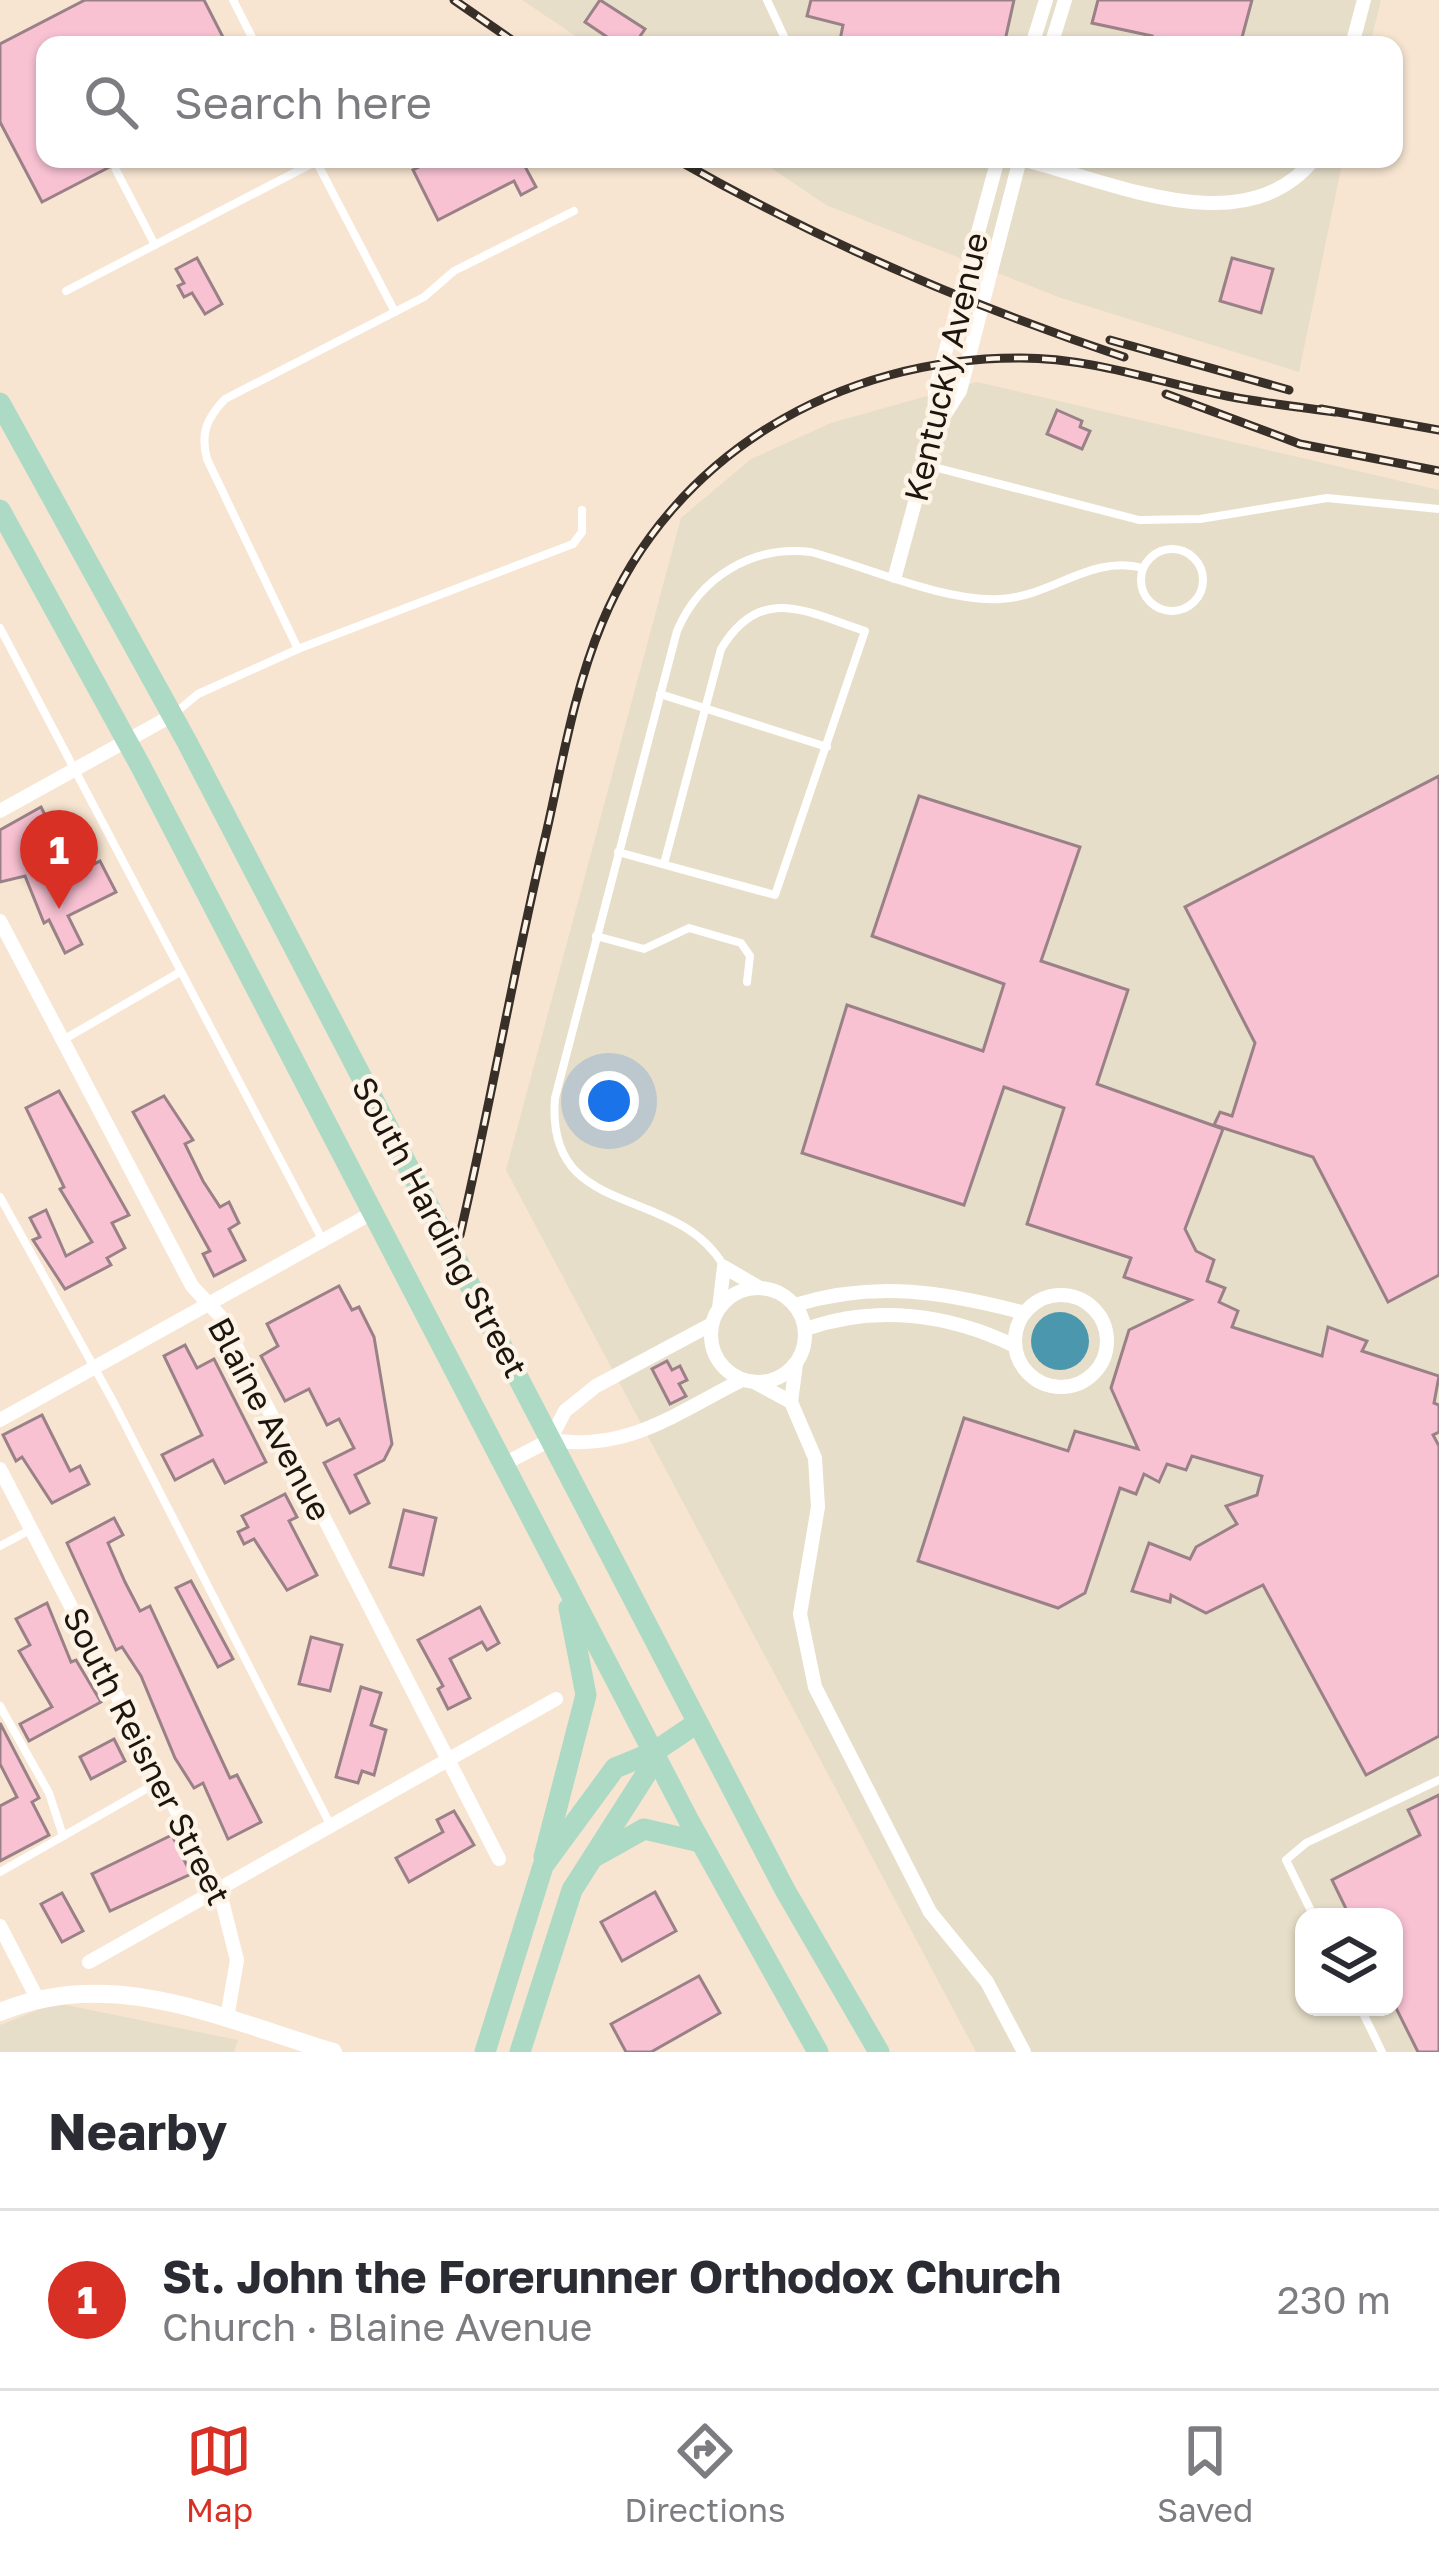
<!DOCTYPE html>
<html lang="en">
<head>
<meta charset="utf-8">
<style>
	:root { --surface:#fff; --page:#f7f7f7; --text:#2b2b33; --muted:#7c7c81; --line:#e1e1e2; --accent:#d93025 }
	body { margin:0; font-family:"Golos Text",sans-serif; background:var(--page); color:var(--text) }
	.controls { position:absolute; right:36px; bottom:36px; display:grid; overflow:hidden; border-radius:24px; box-shadow:0 3px 9px #0004 }
	.controls button { width:108px; height:108px; display:grid; place-items:center; padding:0; border:0; border-bottom:3px solid var(--line); background:var(--surface); color:var(--text); font:60px sans-serif }
	.you { position:absolute; left:609px; top:1101px; width:42px; height:42px; margin:-30px; border:9px solid #fff; border-radius:50%; background:#1a73e8; box-shadow:0 0 0 18px #1a73e833 }
	.badge { display:grid; place-items:center; width:78px; height:78px; border-radius:50%; background:var(--accent); color:#fff; font-size:39px; font-weight:700 }
	.pin { position:absolute; translate:-50% -99px; filter:drop-shadow(0 3px 6px #0008) }
	.pin::after { content:''; position:absolute; top:63px; width:42px; height:36px; background:inherit; clip-path:polygon(0 0,100% 0,50% 100%) }
	.list { margin:0; padding:0; list-style:none }
	h2 { display:flex; justify-content:space-between; align-items:center; height:156px; margin:0; padding:0 48px; font-size:51px }
	h2 small { font-size:39px; font-weight:400; color:var(--muted) }
	.list li { display:grid; grid-template-columns:78px 1fr auto; gap:36px; align-items:center; box-sizing:border-box; height:180px; padding:0 48px; border-top:3px solid var(--line) }
	.list b { display:block; font-size:45px; white-space:nowrap }
	.list p { margin:0; font-size:39px; white-space:nowrap; color:var(--muted) }
	.list em { font-size:39px; font-style:normal; color:var(--muted) }
	.icon { flex:none; width:66px; height:66px; fill:none; stroke:currentColor; stroke-width:2; stroke-linecap:round; stroke-linejoin:round }
	.map { position:relative; flex:none; width:1439px; height:2052px; overflow:hidden }
	.search { position:absolute; background:var(--surface); box-shadow:0 3px 9px #0004; left:36px; right:36px; top:36px; height:132px; display:flex; align-items:center; gap:30px; box-sizing:border-box; padding:0 42px; border-radius:24px; color:var(--muted); font-size:45px }
	.sheet { height:336px; background:var(--surface) }
	nav { display:flex; justify-content:space-around; align-items:center; box-sizing:border-box; height:168px; border-top:3px solid var(--line); background:var(--surface); font-size:33px; color:var(--muted) }
	nav a { display:grid; justify-items:center; gap:6px }
	nav .on { color:var(--accent) }
	.map>svg:first-child { display:block }
	.industrial { fill:#e6dec8; fill-rule:evenodd }
	.water { fill:#4b97ae }
	.building { fill:#f8c2d3; stroke:#9a8188; stroke-width:3 }
	.lines { fill:none; stroke-linecap:round; stroke-linejoin:round }
	.service { stroke:#fff; stroke-width:8 }
	.minor { stroke:#fff; stroke-width:14 }
	.tertiary { stroke:#fff; stroke-width:18 }
	.primary { stroke:#acdac5; stroke-width:21 }
	.rail-casing { stroke:#383028; stroke-width:9 }
	.rail { stroke:#fef3e7; stroke-width:4.5; stroke-dasharray:14; stroke-linecap:butt }
	.labels { text-anchor:middle; stroke-width:9; stroke-linejoin:round; paint-order:stroke }
	.street-label { font-size:33px; fill:#1c160f; stroke:#fef3e7 }
</style>
</head>
<body>
<div class="map">
<svg width="1439" height="2052" viewBox="0 0 1439 2052">
	<rect width="100%" height="100%" fill="#f7e5d1"/>
	<!-- industrial -->
	<g class="industrial">
		<path d="M522 0H1381L1370 45H589Z"/>
		<path d="M758 159H1343L1299 372 1061 298 826 205Z"/>
		<path d="M977 382 1439 490V2052H976L506 1170 681 518 751 459 831 423ZM1304 1917H1394V2007H1304Z"/>
		<path d="M56 2003 238 2040 234 2052H0V2025Z"/>
	</g>
	<!-- water -->
	<circle class="water" cx="1060" cy="1341" r="29"/>
	<!-- building -->
	<g class="building">
		<path d="M85 0H204L227 45H45V159H125L42 202 0 122V44Z"/>
		<path d="M600 0 645 29 634 45H619L585 22Z"/>
		<path d="M811 0H1014L1004 45H839L843 25 807 16Z"/>
		<path d="M1098 0H1252L1240 45H1150L1152 36 1092 23Z"/>
		<path d="M435 159H521L536 187 521 195 514 181 438 220 413 170Z"/>
		<path d="M197 258 222 304 205 314 192 293 184 297 178 286 184 283 176 269Z"/>
		<path d="M1232 258 1273 269 1261 313 1220 301Z"/>
		<path d="M1057 410 1082 421 1080 427 1090 431 1082 449 1047 434Z"/>
		<path d="M1439 776V1275L1388 1302 1313 1157 1214 1125 1220 1112 1232 1116 1255 1043 1185 907Z"/>
		<path d="M919 796 1080 847 1041 961 1128 990 1097 1084 1223 1129 1185 1229 1196 1251 1214 1260 1207 1281 1225 1288 1219 1302 1238 1311 1232 1327 1322 1356 1328 1327 1367 1341 1362 1351 1439 1376 1434 1403 1439 1405V1432L1433 1435 1439 1446V1736L1366 1775 1263 1585 1206 1613 1171 1595 1170 1602 1132 1591 1149 1543 1190 1559 1196 1547 1237 1524 1226 1506 1257 1495 1262 1476 1192 1456 1186 1470 1167 1464 1159 1482 1144 1474 1136 1494 1120 1488 1085 1593 1058 1608 918 1561 964 1418 1068 1451 1075 1431 1138 1449 1111 1388 1129 1330 1191 1300 1124 1277 1131 1258 1027 1224 1064 1108 1004 1087 964 1205 802 1153 847 1005 983 1051 1004 984 872 936Z"/>
		<path d="M41 807 54 833 42 840 64 880 100 861 116 892 68 916 82 944 65 953 49 920 44 923 25 876 0 882V830Z"/>
		<path d="M59 1091 129 1215 112 1223 125 1248 107 1258 111 1265 65 1289 33 1240 40 1237 30 1218 46 1210 66 1256 92 1242 60 1189 64 1187 26 1108Z"/>
		<path d="M164 1096 193 1140 185 1144 203 1181 220 1207 229 1202 239 1223 229 1229 245 1260 214 1276 203 1254 210 1251 133 1112Z"/>
		<path d="M339 1286 352 1310 359 1307 374 1337 392 1444 384 1460 355 1475 369 1503 350 1513 324 1463 354 1448 339 1419 327 1425 309 1389 285 1401 261 1356 278 1346 267 1324Z"/>
		<path d="M185 1345 197 1368 214 1359 266 1462 225 1483 213 1460 175 1480 162 1455 202 1435 164 1356Z"/>
		<path d="M667 1361 672 1370 680 1366 687 1380 679 1384 686 1396 670 1404 652 1369Z"/>
		<path d="M42 1415 70 1471 80 1466 89 1484 52 1503 22 1457 16 1461 3 1435Z"/>
		<path d="M285 1494 297 1517 289 1521 317 1575 287 1590 254 1539 244 1544 238 1532 248 1527 242 1516Z"/>
		<path d="M404 1510 436 1518 423 1575 390 1567Z"/>
		<path d="M114 1518 123 1535 108 1543 125 1582 140 1611 150 1606 230 1778 237 1775 261 1822 228 1839 203 1783 194 1788 175 1758 141 1676 122 1647 116 1650 67 1543Z"/>
		<path d="M191 1581 233 1659 218 1667 176 1588Z"/>
		<path d="M47 1603 71 1662 76 1660 101 1702 29 1741 20 1724 52 1707 19 1651 30 1645 16 1619Z"/>
		<path d="M480 1607 499 1643 487 1650 482 1642 450 1659 470 1698 448 1709 438 1689 443 1686 418 1640Z"/>
		<path d="M311 1637 342 1645 330 1691 299 1684Z"/>
		<path d="M361 1687 381 1693 371 1725 386 1730 374 1775 362 1771 358 1783 336 1777Z"/>
		<path d="M0 1723 39 1798 32 1802 49 1835 0 1861V1806L17 1797 0 1764Z"/>
		<path d="M114 1739 125 1761 91 1779 80 1757Z"/>
		<path d="M1439 1795V2052H1418L1394 2004V1917H1350L1332 1880 1420 1835 1408 1810Z"/>
		<path d="M454 1811 474 1845 409 1882 396 1858 443 1832 437 1820Z"/>
		<path d="M172 1835 191 1874 110 1911 92 1874Z"/>
		<path d="M655 1892 676 1931 622 1961 601 1922Z"/>
		<path d="M62 1893 83 1931 62 1942 41 1904Z"/>
		<path d="M699 1976 720 2013 651 2052H626L611 2024Z"/>
	</g>
	<g class="lines">
		<!-- service -->
		<g class="service">
			<path d="M233 0 256 45"/>
			<path d="M767 0 788 45"/>
			<path d="M315 159 395 312"/>
			<path d="M116 170 155 245"/>
			<path d="M66 291 317 161"/>
			<path d="M926 465 1139 520 1200 519 1327 498 1439 509"/>
			<circle cx="1172" cy="580" r="31"/>
			<path d="M0 628 322 1239"/>
			<path d="M298 649 573 544 582 532V510"/>
			<path d="M660 694 827 747"/>
			<path d="M175 713 198 694 298 649 207 459C200 433 207 418 225 399L424 297 454 271 574 211"/>
			<path d="M618 852 775 895 865 631C806 612 761 583 721 649L664 864"/>
			<path d="M596 936 644 949 689 928 741 943 750 956 747 982"/>
			<path d="M63 1040 180 972"/>
			<path d="M0 1197 115 1405 331 1826"/>
			<path d="M724 1266C674 1182 545 1222 555 1098L677 631C700 577 752 545 811 552 867 567 944 602 1000 599 1051 597 1091 554 1143 568"/>
			<path d="M0 1546 30 1530"/>
			<path d="M0 1706 49 1793 63 1836"/>
			<path d="M0 1872 160 1781"/>
			<path d="M1314 1917 1286 1860 1306 1843 1439 1780"/>
			<path d="M1360 2007 1382 2052"/>
		</g>
		<!-- minor -->
		<g class="minor">
			<path d="M1032 45 1046 0"/>
			<path d="M1051 45 1065 0"/>
			<path d="M1352 45 1364 0"/>
			<path d="M1021 159C1110 181 1245 246 1314 159"/>
			<path d="M936 428 960 391 1020 159"/>
			<path d="M895 576 934 432 935 390 998 159"/>
			<path d="M0 811 173 715"/>
			<path d="M0 921 192 1286 221 1317 499 1859"/>
			<circle cx="758" cy="1335" r="47"/>
			<circle cx="1061" cy="1341" r="46"/>
			<path d="M795 1305C876 1280 945 1292 1025 1313"/>
			<path d="M719 1308 724 1267 760 1288"/>
			<path d="M806 1329C876 1304 949 1314 1015 1346"/>
			<path d="M756 1383 791 1402 815 1458 818 1507 800 1614 815 1687 930 1912 987 1982 1024 2052"/>
			<path d="M791 1402 796 1364"/>
			<path d="M0 1420 372 1213"/>
			<path d="M550 1440C628 1452 674 1414 742 1380"/>
			<path d="M504 1464 550 1440 565 1411 596 1386 712 1324"/>
			<path d="M0 1469 221 1897 237 1960 227 2018"/>
			<path d="M0 1926 37 1998"/>
			<path d="M89 1962 556 1699"/>
		</g>
		<!-- tertiary -->
		<path class="tertiary" d="M0 2012C114 1965 222 2019 333 2052"/>
		<!-- primary -->
		<g class="primary">
			<path d="M0 403 187 742 785 1890 879 2052"/>
			<path d="M0 510 140 765 688 1819 818 2052"/>
			<path d="M544 1857 586 1695 569 1608"/>
			<path d="M594 1857 644 1829 700 1842"/>
			<path d="M485 2052 543 1866 615 1768 654 1752 697 1723"/>
			<path d="M520 2052 572 1890 646 1774 654 1752"/>
		</g>
		<defs>
			<g id="rail">
				<path d="M454 0 519 45"/>
				<path d="M676 159C819 241 968 305 1124 357"/>
				<path d="M1110 340 1289 390"/>
				<path d="M1166 394 1300 444 1439 471"/>
				<path d="M1321 409 1439 430"/>
				<path d="M460 1235C491 1102 514 967 546 834 562 764 574 690 602 623 672 454 840 357 1021 358 1092 358 1158 382 1227 396 1262 403 1299 407 1335 412"/>
			</g>
		</defs>
		<!-- rail casing -->
		<use href="#rail" class="rail-casing"/>
		<!-- rail -->
		<use href="#rail" class="rail"/>
	</g>
	<g class="labels">
		<!-- street labels -->
		<g class="street-label">
			<text transform="translate(946 367) rotate(-77)" y="12">Kentucky Avenue</text>
			<text transform="translate(440 1227) rotate(62)" y="12">South Harding Street</text>
			<text transform="translate(270 1419) rotate(62)" y="12">Blaine Avenue</text>
			<text transform="translate(147 1756) rotate(63)" y="12">South Reisner Street</text>
		</g>
	</g>
</svg>
<div class="controls">
<button><svg class="icon" aria-label="layers" viewBox="0 0 24 24"><path d="M12 4l9 5-9 5-9-5zM3 14l9 5 9-5"/></svg></button>
</div>
<div class="you"></div>
<div class="pin badge" style="left:59px;top:909px">1</div>
<div class="search"><svg class="icon" aria-label="search" viewBox="0 0 24 24"><circle cx="10" cy="10" r="6"/><path d="M15 15l6 6"/></svg>Search here</div>
</div>
<section class="sheet">
<h2>Nearby<small></small></h2>
<ul class="list">
<li><span class="badge">1</span><div><b>St. John the Forerunner Orthodox Church</b><p>Church · Blaine Avenue</p></div><em>230 m</em></li>
</ul>
</section>
<nav>
<a class="on"><svg class="icon" aria-label="map" viewBox="0 0 24 24"><path d="M3 6l6-2 6 2 6-2v14l-6 2-6-2-6 2zM9 4v14M15 6v14"/></svg>Map</a>
<a><svg class="icon" aria-label="directions" viewBox="0 0 24 24"><path d="M12 3l9 9-9 9-9-9zM9 14v-3h6M13 9l2 2-2 2"/></svg>Directions</a>
<a><svg class="icon" aria-label="saved" viewBox="0 0 24 24"><path d="M7 4h10v16l-5-4-5 4z"/></svg>Saved</a>
</nav>
</body>
</html>
